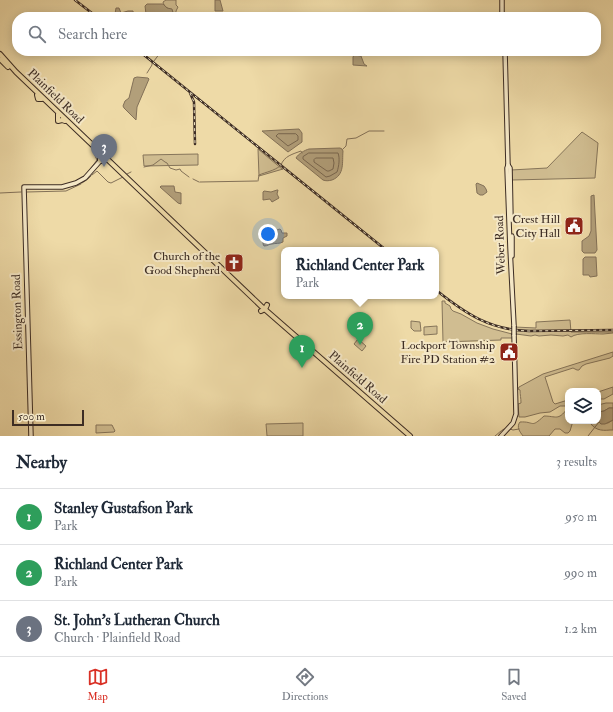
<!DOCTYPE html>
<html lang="en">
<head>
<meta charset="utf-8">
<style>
	:root { --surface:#fff; --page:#f6f6f7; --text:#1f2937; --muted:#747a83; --line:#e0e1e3; --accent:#d93025 }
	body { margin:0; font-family:"IM FELL Double Pica",serif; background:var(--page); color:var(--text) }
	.controls { position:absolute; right:12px; bottom:12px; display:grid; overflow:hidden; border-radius:8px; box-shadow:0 2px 10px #0003 }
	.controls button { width:36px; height:36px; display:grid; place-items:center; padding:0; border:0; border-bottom:1px solid var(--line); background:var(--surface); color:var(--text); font:20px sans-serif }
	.scale { position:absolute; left:12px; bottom:10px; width:72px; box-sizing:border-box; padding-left:4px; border:2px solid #3d2d24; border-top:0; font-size:11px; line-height:14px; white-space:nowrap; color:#3d2d24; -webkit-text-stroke:3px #f4e7c6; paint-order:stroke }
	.you { position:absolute; left:268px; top:234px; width:14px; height:14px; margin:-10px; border:3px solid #fff; border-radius:50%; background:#1a73e8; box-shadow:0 0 0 6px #1a73e833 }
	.badge { display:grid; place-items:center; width:26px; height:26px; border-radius:50%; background:var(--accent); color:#fff; font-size:13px; font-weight:700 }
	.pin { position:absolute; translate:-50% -33px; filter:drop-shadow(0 1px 2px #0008) }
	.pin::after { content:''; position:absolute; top:21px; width:14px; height:12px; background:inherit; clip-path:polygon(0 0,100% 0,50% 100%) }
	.popup { position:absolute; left:281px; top:247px; width:158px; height:52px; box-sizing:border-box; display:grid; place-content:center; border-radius:8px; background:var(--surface); filter:drop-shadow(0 1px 3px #0005); font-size:13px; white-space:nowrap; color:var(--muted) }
	.popup b { font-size:15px; color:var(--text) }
	.popup::after { content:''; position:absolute; left:50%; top:100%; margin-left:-8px; border:8px solid transparent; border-top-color:var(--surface) }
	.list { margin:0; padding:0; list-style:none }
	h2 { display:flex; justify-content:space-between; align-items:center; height:52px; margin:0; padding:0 16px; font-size:17px }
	h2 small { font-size:13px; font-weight:400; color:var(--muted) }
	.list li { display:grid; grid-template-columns:26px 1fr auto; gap:12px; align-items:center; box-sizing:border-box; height:56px; padding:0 16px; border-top:1px solid var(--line) }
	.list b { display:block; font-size:15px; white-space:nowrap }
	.list p { margin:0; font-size:13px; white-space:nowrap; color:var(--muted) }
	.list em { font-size:13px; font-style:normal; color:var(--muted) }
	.icon { flex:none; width:22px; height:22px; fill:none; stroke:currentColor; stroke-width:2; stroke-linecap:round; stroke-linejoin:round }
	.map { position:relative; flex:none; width:613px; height:436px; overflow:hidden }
	.search { position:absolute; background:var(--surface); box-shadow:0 2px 10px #0003; left:12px; right:12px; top:12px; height:44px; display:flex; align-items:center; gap:10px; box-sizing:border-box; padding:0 14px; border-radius:16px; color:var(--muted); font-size:15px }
	.sheet { height:220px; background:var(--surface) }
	nav { display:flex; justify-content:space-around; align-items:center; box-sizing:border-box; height:56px; border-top:1px solid var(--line); background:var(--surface); font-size:11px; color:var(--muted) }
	nav a { display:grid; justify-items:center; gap:2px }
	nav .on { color:var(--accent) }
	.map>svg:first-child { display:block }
	.green { fill:#d0bd91; stroke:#86755a }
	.water { fill:#b29f7a; stroke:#837158 }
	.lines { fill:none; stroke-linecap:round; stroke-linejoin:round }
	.shore { stroke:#78664f; stroke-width:1 }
	.stream { stroke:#837158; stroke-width:1 }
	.secondary-casing { stroke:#3d2d24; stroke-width:5.5 }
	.primary-casing { stroke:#3d2d24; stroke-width:6 }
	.secondary { stroke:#f4e7c6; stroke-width:3.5 }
	.primary { stroke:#eedaa7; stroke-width:4 }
	.rail-casing { stroke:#3d2d24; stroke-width:2.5 }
	.rail { stroke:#f4e7c6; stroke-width:1; stroke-dasharray:3; stroke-linecap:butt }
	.secondary-bridge-casing { stroke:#3d2d24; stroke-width:5.5; stroke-linecap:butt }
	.secondary-bridge { stroke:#f4e7c6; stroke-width:3.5 }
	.labels { text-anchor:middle; stroke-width:4; stroke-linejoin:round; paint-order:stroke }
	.street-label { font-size:12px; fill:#3d2d24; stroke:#f4e7c6 }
	.poi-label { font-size:12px; fill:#3d2d24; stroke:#f4e7c6; text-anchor:end }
</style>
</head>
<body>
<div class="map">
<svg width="613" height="436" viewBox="0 0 613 436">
	<rect width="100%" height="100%" fill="#eedaa7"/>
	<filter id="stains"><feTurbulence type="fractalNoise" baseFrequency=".005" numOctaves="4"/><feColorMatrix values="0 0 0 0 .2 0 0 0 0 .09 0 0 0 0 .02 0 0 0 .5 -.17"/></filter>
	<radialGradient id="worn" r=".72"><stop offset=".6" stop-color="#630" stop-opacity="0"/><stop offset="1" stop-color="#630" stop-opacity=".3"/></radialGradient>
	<!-- green -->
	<g class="green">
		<path d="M166 0H176V5L178 7 176 11V17H171V14L173 11C169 9 164 7 163 2Z"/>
		<path d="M582 132 598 143 595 178 512 180 511 170 547 168Z"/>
		<path d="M258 149 282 169H283L259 176Z"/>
		<path d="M198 154V165L144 166 143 155Z"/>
		<path d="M442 301H445V303L450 306 451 309 453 311 461 314 477 323 493 329 512 334 513 338H501V340L443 342Z"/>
		<path d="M570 320 571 332H613V333C610 333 606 334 603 334 595 334 578 332 571 337L568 335 563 336 551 335 539 336 535 335 531 336 516 334 515 327 536 328V322Z"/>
		<path d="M411 321 420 322 421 331H414L411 328Z"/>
		<path d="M437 326V334L424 335V327Z"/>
		<path d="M358 339 366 346 362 351 354 344Z"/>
		<path d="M613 352V356L610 358 586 364 582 366 579 370H577L573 368 545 377 553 402 555 404 568 400V406H560L550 412 540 413 525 417H519L518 404 521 403C521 398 520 395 520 390L518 389 519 387 543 374Z"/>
		<path d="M613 387V394L604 399H598V392Z"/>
		<path d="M606 403H613V408H609L604 411 598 412V405Z"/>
		<path d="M567 409H568V421H573L570 431 568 433H565L560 429H555L549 436H523C520 432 516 427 520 422 535 421 530 429 544 416 556 416 558 421 567 409Z"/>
		<path d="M613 420V430H610C601 431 594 430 589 421H598L599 422 608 423Z"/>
		<path d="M303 423V436H267L266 424Z"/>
		<path d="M96 425H112L115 431 114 432 96 433Z"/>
	</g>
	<!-- water -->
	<g class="water">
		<path d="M215 0H220L223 11H215Z"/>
		<path d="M147 4H163L167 8 172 9 173 13 171 14H146L145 6Z"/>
		<path d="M116 8H119L121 13 128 11H133L134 17H118L115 14Z"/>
		<path d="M354 55 361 56 364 64 367 66 353 65V57Z"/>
		<path d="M137 77 148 78 149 79 137 107 136 120 124 108 123 106 125 101 129 98 134 78Z"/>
		<path d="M299 129 302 133V142L288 152 262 131Z"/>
		<path d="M340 148 342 149 343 151C342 162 345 175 332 180 328 181 326 181 323 180L296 158C298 154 305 150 309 149Z"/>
		<path d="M477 183 484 186 486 189 487 192 483 195H480L477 193 476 184Z"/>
		<path d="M161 186H174L175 192 181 193V204L178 203 160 187Z"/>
		<path d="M277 190H278L277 194 279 198 272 202 270 199 263 200V192L264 191 271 192Z"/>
		<path d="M594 195 597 250 595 253H584L582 251V241L589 236 591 231V196Z"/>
		<path d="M280 229 281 230 282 233H287V236L283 238V242C279 244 276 243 272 244 269 244 268 246 264 246L263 244 264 236C273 235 274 230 280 229Z"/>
		<path d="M585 257H596L597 276 590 277 589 275H583V259Z"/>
		<path d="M609 408H613V420L605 424H601L598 421V412L604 411Z"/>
	</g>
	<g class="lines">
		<!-- shore -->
		<g class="shore">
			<path d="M296 134 298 136V140L288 146 276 136 278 134Z"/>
			<path d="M309 153H338C340 158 339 166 337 172L330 176 326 177 303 159V157Z"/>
			<path d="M316 158H333L334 163 333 169 329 171H327L314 162V160Z"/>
		</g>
		<!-- stream -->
		<g class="stream">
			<path d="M154 61 160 53"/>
			<path d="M147 73 152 65V63"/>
			<path d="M343 149 346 146 347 139 356 138 369 131H384"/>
			<path d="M281 165C284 156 293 154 301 151L302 153"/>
			<path d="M144 167 153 165 161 159 165 162 167 163 170 168 176 170 180 169 181 171 189 177"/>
			<path d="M91 168 97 160 92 149"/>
			<path d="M127 174 131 172"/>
			<path d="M92 175 97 171 108 182 111 183 123 177"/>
			<path d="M193 179 199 182"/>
			<path d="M258 181 259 175C266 172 274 171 280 166"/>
			<path d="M200 182 257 181"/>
			<path d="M82 183 88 179 91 176"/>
			<path d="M27 192 66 191 81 184"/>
			<path d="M0 193 21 192"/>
			<path d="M510 429 513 430 519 429"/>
			<path d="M495 436C498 434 500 431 504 429"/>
			<path d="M588 436 599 422"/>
		</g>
		<defs>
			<g id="secondary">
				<path d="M502 0V17"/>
				<path d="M505 51 508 165 507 168 510 248 514 326"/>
				<path d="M508 165 510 168 511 220"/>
				<path d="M512 236V256"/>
				<path d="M31 436 24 187H62L76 183 85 178 101 160"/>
				<path d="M501 436 513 423 516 414 514 335"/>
			</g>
			<g id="primary">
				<path d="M0 54 16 72 261 306 410 436"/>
				<path d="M0 59 8 67"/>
				<path d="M37 95 38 99H42"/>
				<path d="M58 114V121L62 120 65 121"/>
				<path d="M100 155V161L106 160"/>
				<path d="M261 311 265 309 267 305"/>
			</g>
		</defs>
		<!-- secondary casing -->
		<use href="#secondary" class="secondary-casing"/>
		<!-- primary casing -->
		<use href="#primary" class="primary-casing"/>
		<!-- secondary -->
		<use href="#secondary" class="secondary"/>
		<!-- primary -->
		<use href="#primary" class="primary"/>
		<defs>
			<g id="rail">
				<path d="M75 0 97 17"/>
				<path d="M139 51 386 250"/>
				<path d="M190 93 194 102 195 144"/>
				<path d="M436 290C466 314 490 330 529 331L613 330"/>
			</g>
		</defs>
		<!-- rail casing -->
		<use href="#rail" class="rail-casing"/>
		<!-- rail -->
		<use href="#rail" class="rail"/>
		<defs>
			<path id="secondary-bridge" d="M514 326V335"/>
		</defs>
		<!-- secondary-bridge casing -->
		<use href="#secondary-bridge" class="secondary-bridge-casing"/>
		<!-- secondary-bridge -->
		<use href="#secondary-bridge" class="secondary-bridge"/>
	</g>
	<!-- icons -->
	<defs>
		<symbol id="civic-square" viewBox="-11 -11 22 22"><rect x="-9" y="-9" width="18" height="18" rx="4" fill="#8f2418" stroke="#f4e7c6"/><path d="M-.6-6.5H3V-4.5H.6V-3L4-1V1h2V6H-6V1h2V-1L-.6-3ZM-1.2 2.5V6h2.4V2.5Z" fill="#fff"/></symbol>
		<symbol id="church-square" viewBox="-11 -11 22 22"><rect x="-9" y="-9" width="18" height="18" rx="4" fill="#8f2418" stroke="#f4e7c6"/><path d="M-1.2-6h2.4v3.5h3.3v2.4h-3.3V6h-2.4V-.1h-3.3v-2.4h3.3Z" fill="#fff"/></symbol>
	</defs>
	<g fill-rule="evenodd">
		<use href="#civic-square" x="563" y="215" width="22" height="22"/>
		<use href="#church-square" x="223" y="252" width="22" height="22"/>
		<use href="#civic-square" x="498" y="341" width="22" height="22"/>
	</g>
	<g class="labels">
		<!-- street labels -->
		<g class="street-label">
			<text transform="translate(56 96) rotate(44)" y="4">Plainfield Road</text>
			<text transform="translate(500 245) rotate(-92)" y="4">Weber Road</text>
			<text transform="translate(17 312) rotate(-92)" y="4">Essington Road</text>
			<text transform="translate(358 377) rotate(41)" y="4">Plainfield Road</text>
		</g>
		<!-- poi labels -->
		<g class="poi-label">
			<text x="560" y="223">Crest Hill<tspan x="560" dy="14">City Hall</tspan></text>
			<text x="220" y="260">Church of the<tspan x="220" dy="14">Good Shepherd</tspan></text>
			<text x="495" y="349">Lockport Township<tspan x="495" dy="14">Fire PD Station #2</tspan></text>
		</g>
	</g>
	<rect width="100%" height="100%" filter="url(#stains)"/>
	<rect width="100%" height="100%" fill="url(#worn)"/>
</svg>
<div class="controls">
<button><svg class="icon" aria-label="layers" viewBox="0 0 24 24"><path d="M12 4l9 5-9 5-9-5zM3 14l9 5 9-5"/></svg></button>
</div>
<div class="scale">500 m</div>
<div class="you"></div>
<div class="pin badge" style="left:302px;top:368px;background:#2e9e5b">1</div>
<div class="pin badge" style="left:360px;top:345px;background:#2e9e5b">2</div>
<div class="popup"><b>Richland Center Park</b>Park</div>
<div class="pin badge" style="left:104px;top:167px;background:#6b7280">3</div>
<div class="search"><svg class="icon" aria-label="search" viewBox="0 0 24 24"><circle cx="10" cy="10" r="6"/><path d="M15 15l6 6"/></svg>Search here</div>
</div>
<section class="sheet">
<h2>Nearby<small>3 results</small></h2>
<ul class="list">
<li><span class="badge" style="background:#2e9e5b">1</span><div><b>Stanley Gustafson Park</b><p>Park</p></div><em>950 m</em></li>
<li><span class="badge" style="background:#2e9e5b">2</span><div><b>Richland Center Park</b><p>Park</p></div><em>990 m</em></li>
<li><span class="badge" style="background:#6b7280">3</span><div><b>St. John's Lutheran Church</b><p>Church · Plainfield Road</p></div><em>1.2 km</em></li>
</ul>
</section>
<nav>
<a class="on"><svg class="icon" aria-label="map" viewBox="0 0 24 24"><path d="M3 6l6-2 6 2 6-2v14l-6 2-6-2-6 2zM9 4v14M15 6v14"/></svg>Map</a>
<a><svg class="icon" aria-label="directions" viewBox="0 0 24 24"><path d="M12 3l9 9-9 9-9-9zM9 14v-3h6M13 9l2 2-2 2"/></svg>Directions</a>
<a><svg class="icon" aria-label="saved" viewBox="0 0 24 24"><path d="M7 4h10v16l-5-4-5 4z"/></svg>Saved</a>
</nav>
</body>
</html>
